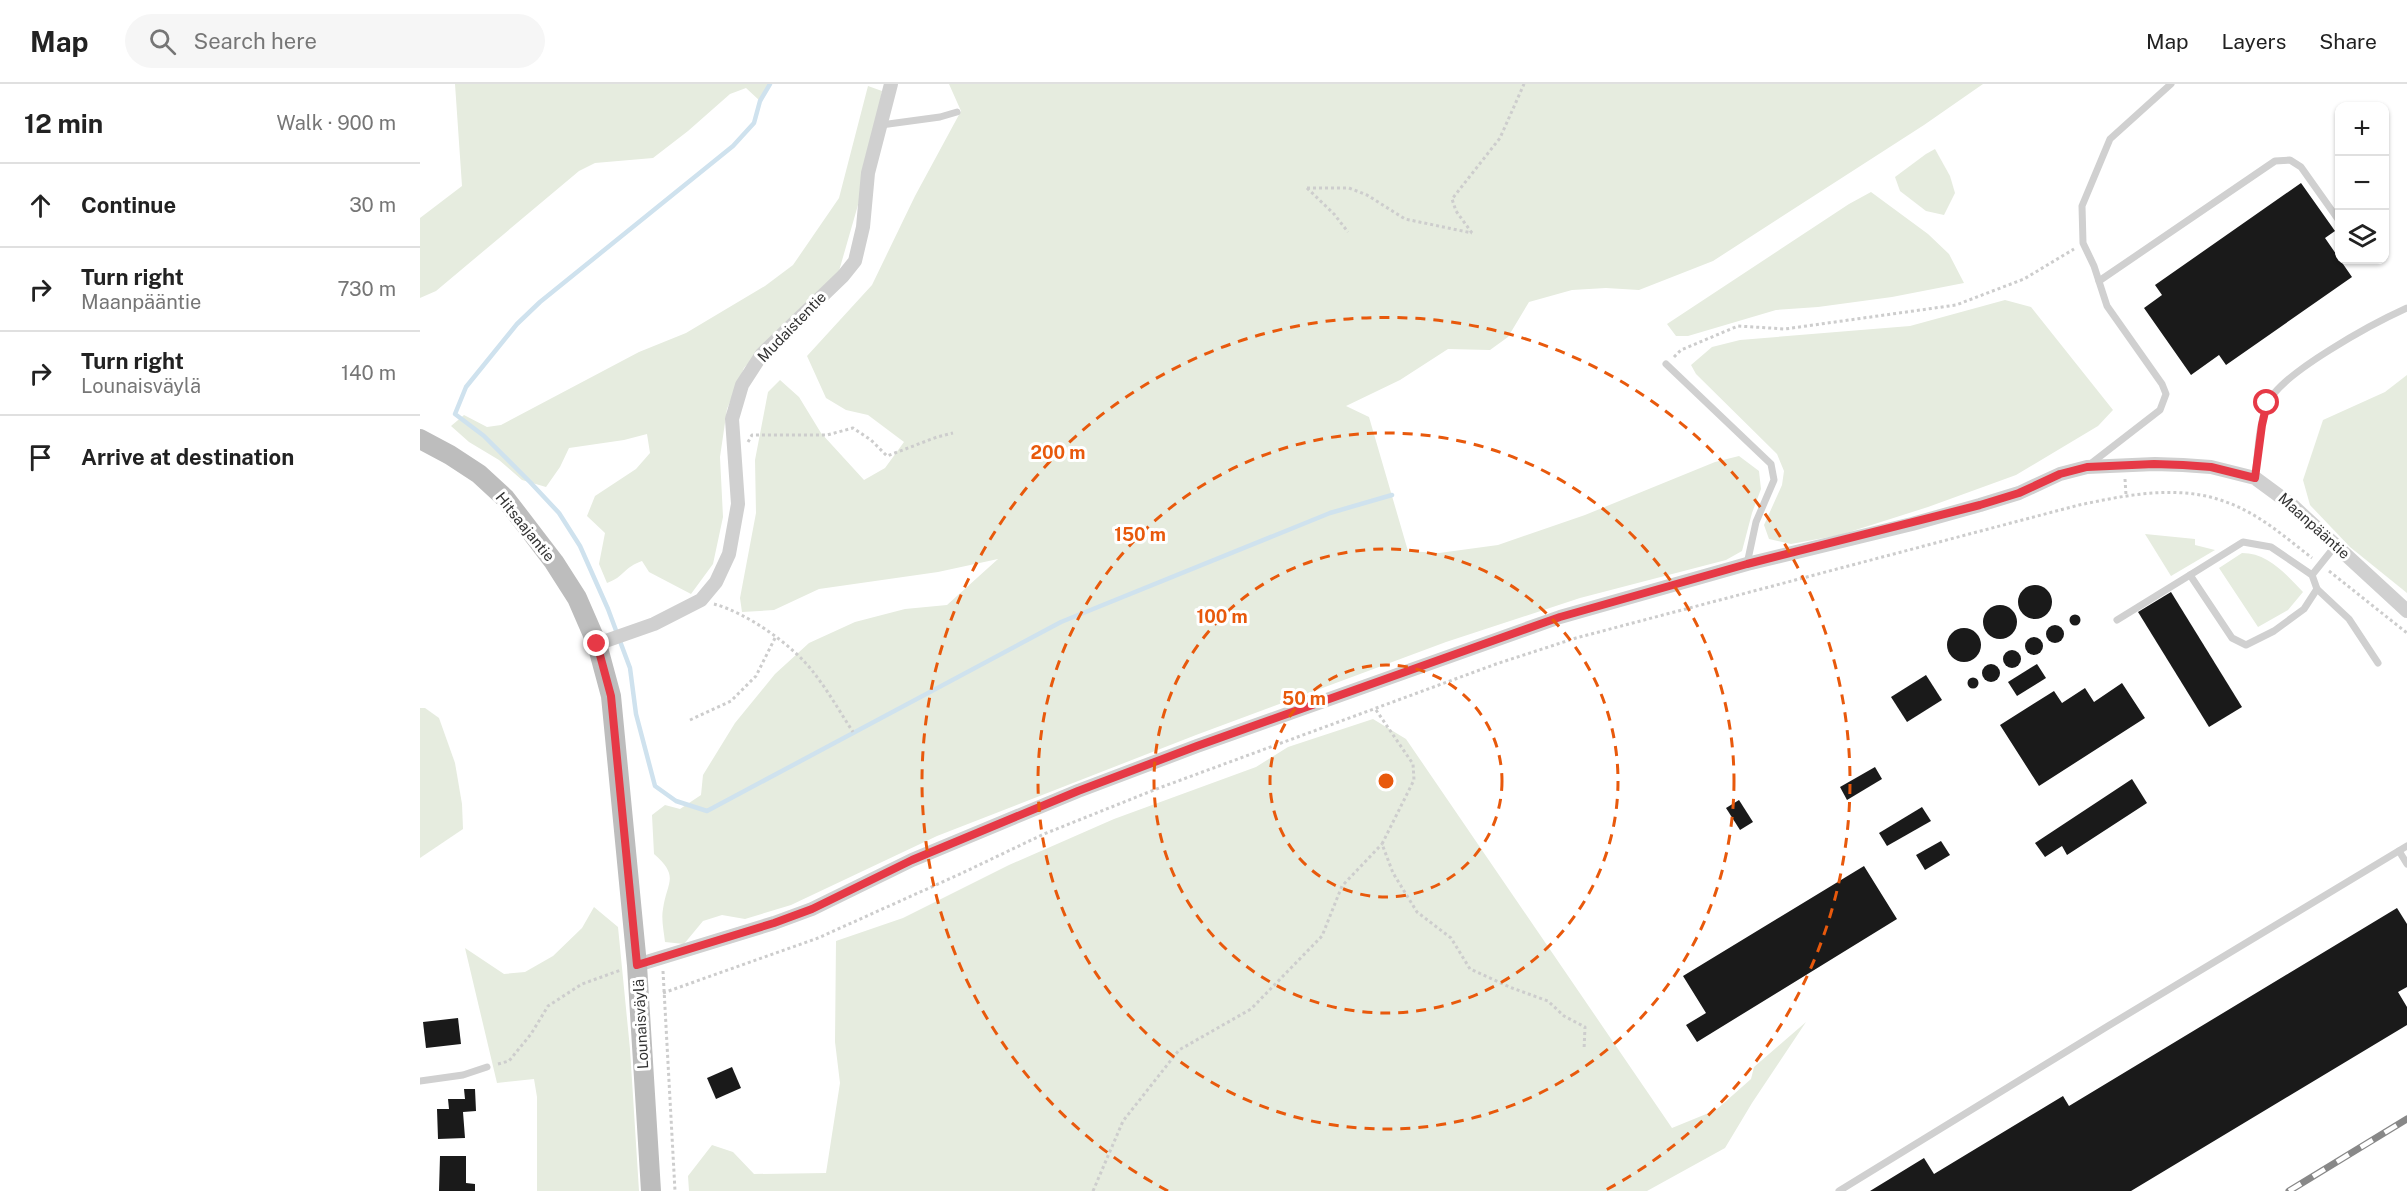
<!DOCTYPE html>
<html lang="en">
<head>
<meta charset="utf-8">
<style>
	:root { --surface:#fff; --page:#f6f6f6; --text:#222; --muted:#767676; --line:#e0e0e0 }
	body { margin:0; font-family:"Public Sans",sans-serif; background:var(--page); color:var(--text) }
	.controls { position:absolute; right:18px; top:18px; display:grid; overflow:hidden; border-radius:12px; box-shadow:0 2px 4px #0004 }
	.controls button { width:54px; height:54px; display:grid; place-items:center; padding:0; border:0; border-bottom:2px solid var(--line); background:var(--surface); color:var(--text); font:30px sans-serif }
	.stop { position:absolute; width:18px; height:18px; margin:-14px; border:4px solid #e63946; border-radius:50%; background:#fff }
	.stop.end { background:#e63946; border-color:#fff; box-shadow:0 2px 6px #0008 }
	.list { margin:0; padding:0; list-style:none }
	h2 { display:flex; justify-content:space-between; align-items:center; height:78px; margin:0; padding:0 24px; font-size:26px }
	h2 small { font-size:20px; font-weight:400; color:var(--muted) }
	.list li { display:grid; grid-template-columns:39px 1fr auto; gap:18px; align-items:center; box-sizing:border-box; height:84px; padding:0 24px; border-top:2px solid var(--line) }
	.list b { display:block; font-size:22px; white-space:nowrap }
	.list p { margin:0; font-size:20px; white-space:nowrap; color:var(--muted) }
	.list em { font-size:20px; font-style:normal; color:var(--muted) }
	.icon { flex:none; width:33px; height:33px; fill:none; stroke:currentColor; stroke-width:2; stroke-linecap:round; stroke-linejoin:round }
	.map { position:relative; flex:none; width:1987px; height:1107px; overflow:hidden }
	header { display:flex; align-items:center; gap:36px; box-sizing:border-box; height:84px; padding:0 30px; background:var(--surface); border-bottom:2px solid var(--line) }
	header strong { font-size:28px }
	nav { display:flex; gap:33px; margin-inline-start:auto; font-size:21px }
	.search { width:420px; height:54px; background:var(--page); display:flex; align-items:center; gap:15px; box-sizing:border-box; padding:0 21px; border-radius:33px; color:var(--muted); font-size:22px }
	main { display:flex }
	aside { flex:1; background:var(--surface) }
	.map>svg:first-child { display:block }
	.green { fill:#e6ecdf }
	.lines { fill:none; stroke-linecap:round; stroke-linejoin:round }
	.stream { stroke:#cfe2ee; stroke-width:4.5 }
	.building { fill:#1a1a1a }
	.path { stroke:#cdcdcd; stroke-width:3; stroke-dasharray:3 3; stroke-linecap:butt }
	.lane { stroke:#d0d0d0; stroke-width:7 }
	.street { stroke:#d0d0d0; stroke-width:14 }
	.secondary { stroke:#bdbdbd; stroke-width:20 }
	.rail-casing { stroke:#888; stroke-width:7 }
	.rail { stroke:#fff; stroke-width:4.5; stroke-dasharray:14; stroke-linecap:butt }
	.route { stroke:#e63946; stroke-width:8 }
	.ring { fill:none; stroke:#e8590c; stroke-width:3; stroke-dasharray:10 8 }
	.labels { text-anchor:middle; stroke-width:6; stroke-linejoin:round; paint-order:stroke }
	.street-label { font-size:15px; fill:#333; stroke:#fff }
	.centre { fill:#e8590c; stroke:#fff; stroke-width:3 }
	.ring-label { font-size:18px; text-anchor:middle; font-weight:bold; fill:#e8590c; stroke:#fff; stroke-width:6; stroke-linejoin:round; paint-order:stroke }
</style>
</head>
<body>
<header>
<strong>Map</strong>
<div class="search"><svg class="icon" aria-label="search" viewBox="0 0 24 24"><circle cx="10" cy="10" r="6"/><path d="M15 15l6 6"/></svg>Search here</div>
<nav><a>Map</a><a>Layers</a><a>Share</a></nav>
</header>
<main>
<aside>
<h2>12 min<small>Walk · 900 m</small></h2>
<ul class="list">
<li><svg class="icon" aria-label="ahead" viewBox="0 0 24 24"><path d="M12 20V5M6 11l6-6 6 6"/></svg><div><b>Continue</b></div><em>30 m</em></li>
<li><svg class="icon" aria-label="right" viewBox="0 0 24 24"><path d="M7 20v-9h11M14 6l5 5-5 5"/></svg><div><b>Turn right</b><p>Maanpääntie</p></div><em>730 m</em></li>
<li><svg class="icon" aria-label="right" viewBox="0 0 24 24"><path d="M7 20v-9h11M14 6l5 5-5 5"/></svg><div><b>Turn right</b><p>Lounaisväylä</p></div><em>140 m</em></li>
<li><svg class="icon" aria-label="arrive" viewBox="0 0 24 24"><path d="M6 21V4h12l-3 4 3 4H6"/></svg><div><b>Arrive at destination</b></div></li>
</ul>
</aside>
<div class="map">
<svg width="1987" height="1107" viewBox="0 0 1987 1107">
	<rect width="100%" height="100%" fill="#fff"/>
	<!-- green -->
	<g class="green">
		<path d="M35 0H350L340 17 326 4 310 10 268 47 233 74 175 79 159 87 16 207 0 214V134L42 102Z"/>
		<path d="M529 0H1563L1504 41 1293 177 1219 206 1186 204 1152 206 1109 218 1088 253 1070 266 1028 265 980 296 926 322 949 333 988 467 1019 469 1078 461 1165 431 1295 378 1319 372 1339 387 1341 405 1332 429 1322 467 1306 476 1160 514 1026 558 776 651 517 752 371 821 325 835 302 831 283 837 264 860 245 858C244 848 241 835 243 825 247 797 260 793 234 770L232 731 245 721 260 725 281 711 283 691 315 639 355 590 389 559 435 538 485 525 527 521 578 475 518 488 399 505 354 526 322 528 320 514 336 429 335 376 348 308 360 296 379 313 401 349 444 396 465 384 484 358 448 331 426 326 406 314 387 272 452 201 495 112 541 27Z"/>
		<path d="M448 2 462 7 442 107 419 187 377 227 324 284 307 325 300 373 303 433 293 480 271 510 229 488 222 477C204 483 204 493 187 499L179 480 185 449 167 432 175 412 216 385 230 369 227 350 204 356 149 364 140 383 126 403 102 396 79 376 49 358 31 342 44 331 67 343 81 341 219 268 266 249 345 202 373 181 419 114Z"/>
		<path d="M1515 65 1530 92 1535 109 1524 131 1506 127 1480 107 1475 93 1506 70Z"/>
		<path d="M1451 108 1508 150 1529 170 1544 199 1472 213 1398 223 1356 226 1268 252H1256L1247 240 1429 120Z"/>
		<path d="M1585 216 1611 223 1693 326 1678 342 1596 391 1508 423 1420 451 1371 460 1349 455 1344 441 1362 401 1364 387 1357 370 1276 290 1271 281 1292 263 1320 256 1490 242Z"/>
		<path d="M1987 291V509L1930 463 1890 421 1883 396 1903 336 1965 308Z"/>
		<path d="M1725 450 1775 455V461L1795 466 1751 492Z"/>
		<path d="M1822 469C1848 469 1866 490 1883 508L1868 526 1838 543 1799 484Z"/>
		<path d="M0 624H5L19 634 35 679 42 720 43 745 0 774Z"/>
		<path d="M953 635 986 655 1252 1044 1296 1026 1331 995 1334 983 1386 938 1332 1019 1305 1064 1227 1107H269L268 1092 292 1061 313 1068 334 1090 406 1089 420 999 415 958 416 857 483 834 589 781 694 735 836 683 868 663Z"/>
		<path d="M174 823 198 843 210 965 219 1107H117V1013L114 995 77 999 45 864 84 890 105 888 133 872 162 844Z"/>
	</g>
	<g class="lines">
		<!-- stream -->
		<path class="stream" d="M350 0 340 17 334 39 313 62 120 218 97 240 46 303 35 330 64 352 110 398 139 429 160 462 188 525 210 584 216 630 235 702 256 717 287 727 641 538 910 429 972 411"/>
	</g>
	<!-- building -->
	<g class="building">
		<path d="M1881 99 1915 147 1905 154 1932 193 1806 281 1799 271 1771 291 1724 224 1742 211 1735 201Z"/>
		<circle cx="1615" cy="518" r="17"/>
		<path d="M1751 508 1822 623 1789 643 1718 528Z"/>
		<circle cx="1580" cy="538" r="17"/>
		<circle cx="1655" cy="536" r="5.5"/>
		<circle cx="1635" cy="550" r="9"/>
		<circle cx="1544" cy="561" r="17"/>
		<circle cx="1614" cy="562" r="9"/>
		<circle cx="1592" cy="575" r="9"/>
		<circle cx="1571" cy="589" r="9"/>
		<path d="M1617 580 1626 594 1597 612 1588 598Z"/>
		<path d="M1506 591 1522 616 1487 638 1471 613Z"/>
		<circle cx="1553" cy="599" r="5.5"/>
		<path d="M1702 599 1725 634 1619 702 1580 641 1634 607 1642 619 1665 604 1674 618Z"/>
		<path d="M1455 683 1462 695 1427 716 1420 703Z"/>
		<path d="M1712 695 1727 719 1647 771 1642 762 1625 773 1615 759Z"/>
		<path d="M1319 716 1333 738 1320 746 1306 724Z"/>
		<path d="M1502 723 1511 737 1467 762 1459 749Z"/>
		<path d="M1521 757 1530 771 1505 786 1496 771Z"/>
		<path d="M1444 782 1477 835 1277 958 1266 941 1286 929 1263 892Z"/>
		<path d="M1977 824 1987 840V903L1978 908 1987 923V941L1711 1107H1450L1504 1074 1514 1090 1643 1012 1649 1022Z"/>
		<path d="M38 934 41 960 6 964 3 938Z"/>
		<path d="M312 983 321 1004 296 1015 287 994Z"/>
		<path d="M44 1005H55L56 1027 43 1028 45 1054 18 1055 17 1025H29L28 1015H45Z"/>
		<path d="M20 1072H46V1099L55 1100V1107H19Z"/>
	</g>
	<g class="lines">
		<!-- path -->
		<g class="path">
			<path d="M887 104H929L947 111 985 135 1052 149"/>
			<path d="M887 104 914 130 928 148"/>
			<path d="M1052 149 1036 127 1032 115 1080 54 1104 0"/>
			<path d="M1254 273 1261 266 1318 242 1365 245 1536 221 1604 195 1654 165"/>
			<path d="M328 358 332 351H407L433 344 451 356 467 372 517 353 533 349"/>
			<path d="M1705 395 1706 411"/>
			<path d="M1909 487 1987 549"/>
			<path d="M294 520C327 529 373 561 394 589 408 607 420 628 433 648"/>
			<path d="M956 626 993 680 994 696 962 760 973 789 997 828 1031 854 1050 885 1092 904 1128 917 1144 932 1165 943 1164 966"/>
			<path d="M270 636 311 617 336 592 355 554"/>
			<path d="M243 887 255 1107"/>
			<path d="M243 909 398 854 538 791 624 750 739 704 1076 580 1156 554 1659 421C1707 411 1759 400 1806 418 1838 429 1865 453 1892 474"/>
			<path d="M78 980 89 977 111 950 128 922 162 900 201 886"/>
			<path d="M673 1107 703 1037 759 966 831 925 902 852 922 802 962 760"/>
		</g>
		<!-- lane -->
		<g class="lane">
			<path d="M461 41 520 33 537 28"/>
			<path d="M1679 197 1855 77 1870 76 1881 83 1920 138"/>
			<path d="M1246 280 1351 380 1354 396 1336 438 1327 480"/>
			<path d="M1669 381 1740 326 1746 310 1742 300 1687 222 1674 182 1663 159 1662 122 1690 55 1751 0"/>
			<path d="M1835 394C1838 370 1838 343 1847 321 1858 290 1956 238 1987 224"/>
			<path d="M1892 491 1851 463 1823 458 1770 491 1812 554 1826 561 1854 547 1884 525 1897 505 1892 491 1916 461"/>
			<path d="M1897 505 1929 535 1958 579"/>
			<path d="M1697 536 1770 491"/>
			<path d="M1979 767 1987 780"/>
			<path d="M0 997 43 991 67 983"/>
			<path d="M1419 1107 1688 942 1987 762"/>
		</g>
		<!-- street -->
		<g class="street">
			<path d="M177 560 234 540 281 516 296 498 309 470 318 420 312 335 322 301 342 270 423 192 435 177 443 143 448 89 471 0"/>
			<path d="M217 881 354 839 392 825 492 776 658 707 777 662 1140 533 1327 480 1492 440 1560 421 1599 409 1640 390 1667 383 1735 380 1763 381 1791 383 1835 394 1873 422 1987 527"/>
		</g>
		<!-- secondary -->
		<path class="secondary" d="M0 355 30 371 59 390 85 414 134 478 157 514 177 560 191 612 217 881 231 1107"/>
		<defs>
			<path id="rail" d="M1869 1107 1987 1035"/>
		</defs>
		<!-- rail casing -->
		<use href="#rail" class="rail-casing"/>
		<!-- rail -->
		<use href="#rail" class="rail"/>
	</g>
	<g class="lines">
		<!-- route -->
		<path class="route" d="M177 560 191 612 217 881 354 839 392 825 492 776 658 707 777 662 1140 533 1327 480 1560 421 1599 409 1640 390 1667 383 1734 380 1763 381 1791 383 1835 394 1842 341 1847 319"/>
	</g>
	<!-- distance rings -->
	<g class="ring">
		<circle cx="966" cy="697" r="116"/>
		<circle cx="966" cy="697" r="232"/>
		<circle cx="966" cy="697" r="348"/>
		<path d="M748 1107A464 464 0 1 1 1184 1107"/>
	</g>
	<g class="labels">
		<!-- street labels -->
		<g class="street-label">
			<text transform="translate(372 243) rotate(-46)" y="5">Mudaistentie</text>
			<text transform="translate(1894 442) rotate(42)" y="5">Maanpääntie</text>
			<text transform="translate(105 443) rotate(51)" y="5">Hitsaajantie</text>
			<text transform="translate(221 940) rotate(-93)" y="5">Lounaisväylä</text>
		</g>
	</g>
	<circle cx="966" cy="697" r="9" class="centre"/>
	<g class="ring-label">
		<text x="638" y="375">200 m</text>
		<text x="720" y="457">150 m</text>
		<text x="802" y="539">100 m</text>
		<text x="884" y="621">50 m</text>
	</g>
</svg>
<div class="controls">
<button>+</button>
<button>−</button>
<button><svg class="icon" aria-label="layers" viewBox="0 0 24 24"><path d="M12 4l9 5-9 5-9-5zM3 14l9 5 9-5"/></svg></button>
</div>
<div class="stop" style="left:1847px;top:319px"></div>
<div class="stop end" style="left:177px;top:560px"></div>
</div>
</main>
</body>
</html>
